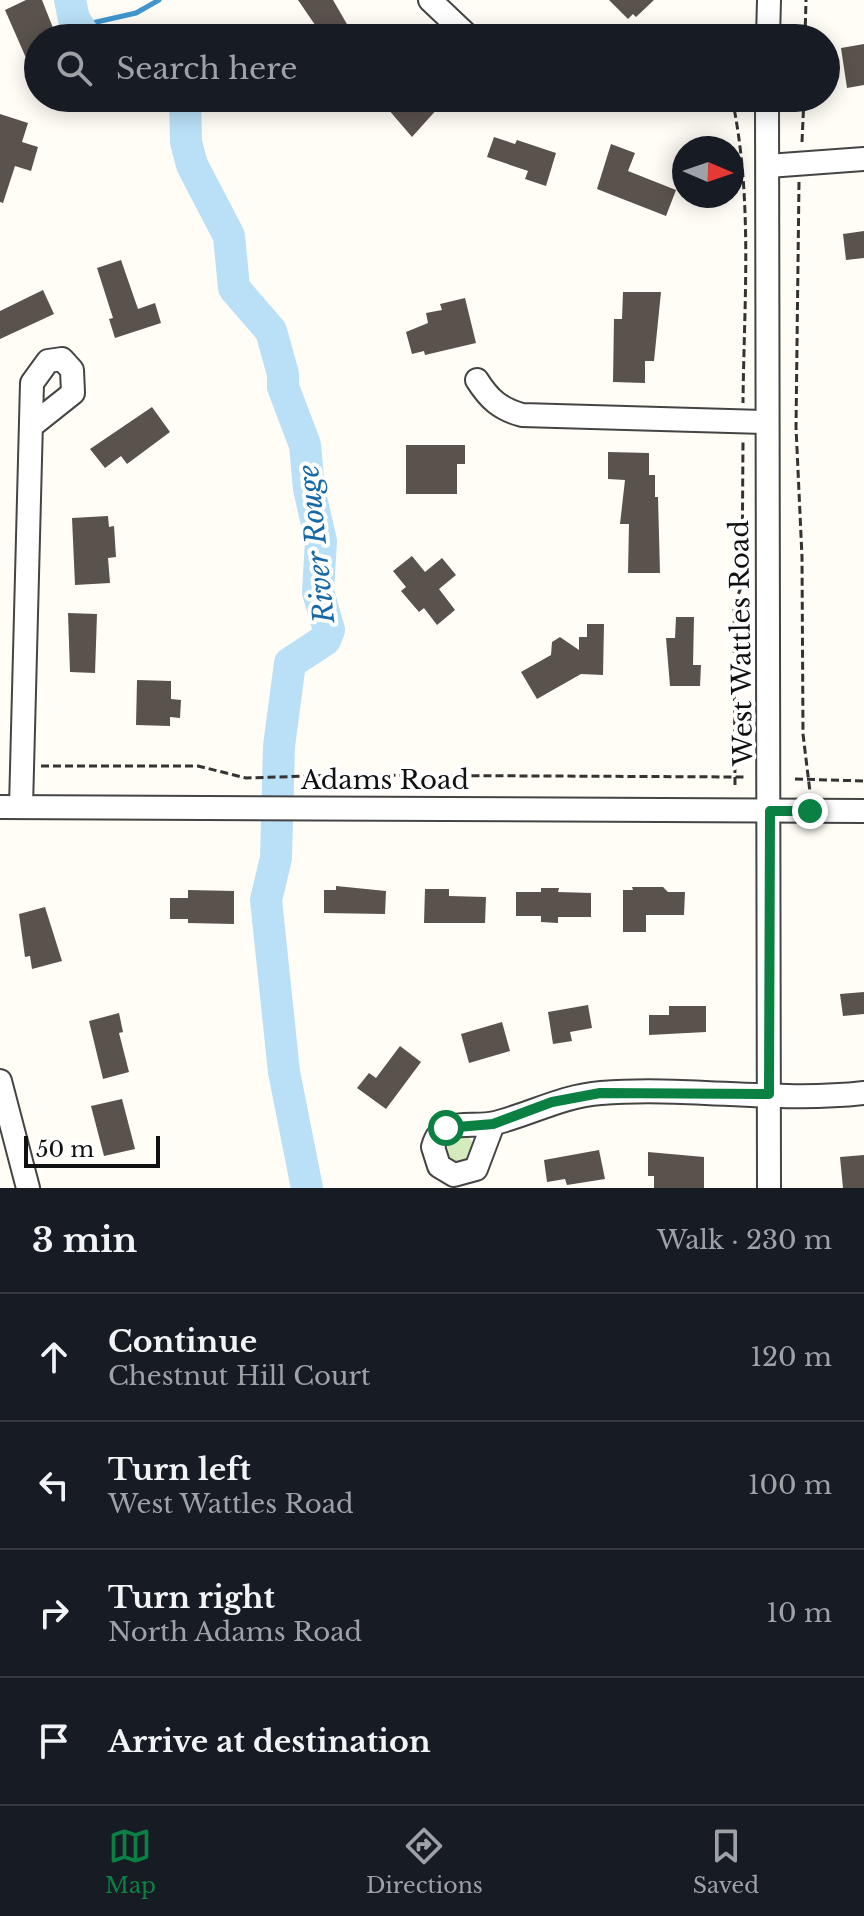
<!DOCTYPE html>
<html lang="en">
<head>
<meta charset="utf-8">
<style>
	:root { --surface:#171b24; --page:#242831; --text:#f1f3f6; --muted:#9ea1a6; --line:#363941; --accent:#0b8043 }
	body { margin:0; font-family:"Libre Baskerville",serif; background:var(--page); color:var(--text) }
	.compass { position:absolute; left:672px; top:136px; width:72px; height:72px; border-radius:50%; background:var(--surface); box-shadow:0 4px 20px #0003; rotate:92deg }
	.scale { position:absolute; left:24px; bottom:20px; width:136px; box-sizing:border-box; padding-left:8px; border:4px solid #111; border-top:0; font-size:22px; line-height:28px; white-space:nowrap; color:#111; -webkit-text-stroke:6px #fff; paint-order:stroke }
	.stop { position:absolute; width:24px; height:24px; margin:-18px; border:6px solid #0b8043; border-radius:50%; background:#fff }
	.stop.end { background:#0b8043; border-color:#fff; box-shadow:0 2px 8px #0008 }
	.list { margin:0; padding:0; list-style:none }
	h2 { display:flex; justify-content:space-between; align-items:center; height:104px; margin:0; padding:0 32px; font-size:34px }
	h2 small { font-size:26px; font-weight:400; color:var(--muted) }
	.list li { display:grid; grid-template-columns:52px 1fr auto; gap:24px; align-items:center; box-sizing:border-box; height:128px; padding:0 32px; border-top:2px solid var(--line) }
	.list b { display:block; font-size:30px; white-space:nowrap }
	.list p { margin:0; font-size:26px; white-space:nowrap; color:var(--muted) }
	.list em { font-size:26px; font-style:normal; color:var(--muted) }
	.icon { flex:none; width:44px; height:44px; fill:none; stroke:currentColor; stroke-width:2; stroke-linecap:round; stroke-linejoin:round }
	.map { position:relative; flex:none; width:864px; height:1188px; overflow:hidden }
	.search { position:absolute; background:var(--surface); box-shadow:0 4px 20px #0003; left:24px; right:24px; top:24px; height:88px; display:flex; align-items:center; gap:20px; box-sizing:border-box; padding:0 28px; border-radius:44px; color:var(--muted); font-size:30px }
	.sheet { height:616px; background:var(--surface) }
	nav { display:flex; justify-content:space-around; align-items:center; box-sizing:border-box; height:112px; border-top:2px solid var(--line); background:var(--surface); font-size:22px; color:var(--muted) }
	nav a { display:grid; justify-items:center; gap:4px }
	nav .on { color:var(--accent) }
	.map>svg:first-child { display:block }
	.green { fill:#d5ebbd }
	.lines { fill:none; stroke-linecap:round; stroke-linejoin:round }
	.stream { stroke:#3f96cf; stroke-width:5 }
	.river { stroke:#b9e0f7; stroke-width:32 }
	.building { fill:#5a524d }
	.minor-casing { stroke:#444; stroke-width:26 }
	.path { stroke:#333; stroke-width:3; stroke-dasharray:8 4; stroke-linecap:butt }
	.minor { stroke:#fff; stroke-width:22 }
	.route { stroke:#0b8043; stroke-width:10 }
	.labels { text-anchor:middle; stroke-width:8; stroke-linejoin:round; paint-order:stroke }
	.street-label { font-size:26px; fill:#111; stroke:#fff }
	.water-label { font-size:28px; font-style:italic; fill:#1768a6; stroke:#fff }
</style>
</head>
<body>
<div class="map">
<svg width="864" height="1188" viewBox="0 0 864 1188">
	<rect width="100%" height="100%" fill="#fffdf5"/>
	<!-- green -->
	<circle class="green" cx="459" cy="1149" r="15"/>
	<g class="lines">
		<!-- stream -->
		<path class="stream" d="M79 26 136 13 159 0"/>
		<!-- river -->
		<g class="river">
			<path d="M70 0 74 19 86 38"/>
			<path d="M185 98 186 142 192 165 229 236 234 288 271 331 283 374V387L305 445 309 489 321 541 318 592 329 630 325 640 290 663 279 746 276 858 266 900 284 1072 307 1188"/>
		</g>
	</g>
	<!-- building -->
	<g class="building">
		<path d="M26 0H42L57 38H38L37 83 5 10Z"/>
		<path d="M298 0H333L355 38H324Z"/>
		<path d="M609 0H654L636 17 633 14 628 19Z"/>
		<path d="M864 44V85L847 88 841 48Z"/>
		<path d="M398 98H447L412 137 388 109Z"/>
		<path d="M0 114 28 123 22 142 38 147 31 171 15 166 3 203 0 202Z"/>
		<path d="M494 137 515 144 517 140 556 153 546 186 525 179 528 171 487 157Z"/>
		<path d="M611 144 635 153 628 171 676 190 666 216 597 189Z"/>
		<path d="M864 231V258L846 260 843 234Z"/>
		<path d="M121 260 138 309 155 303 161 323 115 338 109 319 113 318 97 268Z"/>
		<path d="M43 290 54 314 0 339V311Z"/>
		<path d="M623 292H661L654 361H645V383L613 382 614 319H622Z"/>
		<path d="M465 298 476 343 425 355 424 351 412 354 406 332 428 323 426 313 442 310 440 304Z"/>
		<path d="M152 407 170 432 127 464 121 456 105 468 90 449Z"/>
		<path d="M406 445H465V464H457V494H406Z"/>
		<path d="M608 452 649 453V475H655V497H658L660 573H628L629 524H620L625 480 608 479Z"/>
		<path d="M108 516 109 527 114 526 116 557 108 558 110 583 75 585 72 518Z"/>
		<path d="M412 556 425 572 442 558 456 575 439 589 455 610 437 625 424 608 419 612 401 591 406 587 393 571Z"/>
		<path d="M68 613 97 614 95 673 70 672Z"/>
		<path d="M676 617H694L693 665H701L700 686H670L666 638H675Z"/>
		<path d="M587 624H604L603 675 581 674 537 699 521 672 551 655 552 642 560 637 579 650V637H587Z"/>
		<path d="M137 680 171 681V699L181 700 180 718 170 717V726L136 725Z"/>
		<path d="M336 886 386 891 385 914 324 913V890H336Z"/>
		<path d="M632 887H663L668 892H685L684 915H646V932H623V890H633Z"/>
		<path d="M541 888H559L558 892 591 893V917H558V923L541 922V916H516V892H541Z"/>
		<path d="M425 889H449V896L486 897 485 923H424Z"/>
		<path d="M188 890 234 891V924L188 923V919H170V898H188Z"/>
		<path d="M45 907 62 961 32 969 30 956 25 957 19 914Z"/>
		<path d="M864 992V1014L843 1016 840 994Z"/>
		<path d="M588 1005 592 1028 570 1032 572 1041 553 1044 548 1012Z"/>
		<path d="M669 1006H706V1032L649 1035V1015H669Z"/>
		<path d="M119 1013 123 1032 119 1033 129 1072 103 1079 89 1021Z"/>
		<path d="M502 1022 510 1051 469 1063 461 1034Z"/>
		<path d="M400 1046 421 1062 386 1109 357 1088 369 1073 376 1078Z"/>
		<path d="M122 1099 135 1149 104 1156 91 1106Z"/>
		<path d="M599 1150 605 1179 567 1185 565 1179 547 1182 544 1160Z"/>
		<path d="M648 1152 704 1157V1188H654V1176H648Z"/>
		<path d="M864 1155V1188H843L840 1157Z"/>
	</g>
	<g class="lines">
		<defs>
			<g id="minor">
				<path d="M430 0 470 38"/>
				<path d="M768 38 769 0"/>
				<path d="M767 98 769 1188"/>
				<path d="M768 166 864 159"/>
				<path d="M477 380C489 399 500 409 522 415L766 422"/>
				<path d="M0 807 864 811"/>
				<path d="M21 807 32 383 48 361 62 359 72 370 73 393 34 424"/>
				<path d="M0 1081 28 1188"/>
				<path d="M493 1124 476 1169 454 1175 439 1166 433 1147C441 1115 472 1129 495 1123 531 1114 562 1096 601 1093 688 1086 777 1103 864 1093"/>
			</g>
		</defs>
		<!-- minor casing -->
		<use href="#minor" class="minor-casing"/>
		<!-- path -->
		<g class="path">
			<path d="M805 38 806 0"/>
			<path d="M732 98C753 198 744 301 743 403"/>
			<path d="M802 142 804 98"/>
			<path d="M799 182 796 427 802 557 803 734 810 792"/>
			<path d="M41 766H198L246 778 342 775 744 777"/>
			<path d="M795 779 864 781"/>
			<path d="M735 785 734 605 742 585 743 442"/>
		</g>
		<!-- minor -->
		<use href="#minor" class="minor"/>
	</g>
	<g class="lines">
		<!-- route -->
		<path class="route" d="M446 1128 493 1124 552 1102 600 1093 769 1094 770 811H810"/>
	</g>
	<g class="labels">
		<!-- street labels -->
		<g class="street-label">
			<text transform="translate(741 643) rotate(-91)" y="9">West Wattles Road</text>
			<text x="385" y="789">Adams Road</text>
		</g>
		<!-- water labels -->
		<g class="water-label">
			<text transform="translate(316 544) rotate(-96)" y="10">River Rouge</text>
		</g>
	</g>
</svg>
<svg class="compass" viewBox="-18 -18 36 36"><path d="M0-13l5 13h-10z" fill="#e53935"/><path d="M0 13l5-13h-10z" fill="#9ea1a6"/></svg>
<div class="scale">50 m</div>
<div class="stop" style="left:446px;top:1128px"></div>
<div class="stop end" style="left:810px;top:811px"></div>
<div class="search"><svg class="icon" aria-label="search" viewBox="0 0 24 24"><circle cx="10" cy="10" r="6"/><path d="M15 15l6 6"/></svg>Search here</div>
</div>
<section class="sheet">
<h2>3 min<small>Walk · 230 m</small></h2>
<ul class="list">
<li><svg class="icon" aria-label="ahead" viewBox="0 0 24 24"><path d="M12 20V5M6 11l6-6 6 6"/></svg><div><b>Continue</b><p>Chestnut Hill Court</p></div><em>120 m</em></li>
<li><svg class="icon" aria-label="left" viewBox="0 0 24 24"><path d="M17 20v-9H6M10 6l-5 5 5 5"/></svg><div><b>Turn left</b><p>West Wattles Road</p></div><em>100 m</em></li>
<li><svg class="icon" aria-label="right" viewBox="0 0 24 24"><path d="M7 20v-9h11M14 6l5 5-5 5"/></svg><div><b>Turn right</b><p>North Adams Road</p></div><em>10 m</em></li>
<li><svg class="icon" aria-label="arrive" viewBox="0 0 24 24"><path d="M6 21V4h12l-3 4 3 4H6"/></svg><div><b>Arrive at destination</b></div></li>
</ul>
</section>
<nav>
<a class="on"><svg class="icon" aria-label="map" viewBox="0 0 24 24"><path d="M3 6l6-2 6 2 6-2v14l-6 2-6-2-6 2zM9 4v14M15 6v14"/></svg>Map</a>
<a><svg class="icon" aria-label="directions" viewBox="0 0 24 24"><path d="M12 3l9 9-9 9-9-9zM9 14v-3h6M13 9l2 2-2 2"/></svg>Directions</a>
<a><svg class="icon" aria-label="saved" viewBox="0 0 24 24"><path d="M7 4h10v16l-5-4-5 4z"/></svg>Saved</a>
</nav>
</body>
</html>
